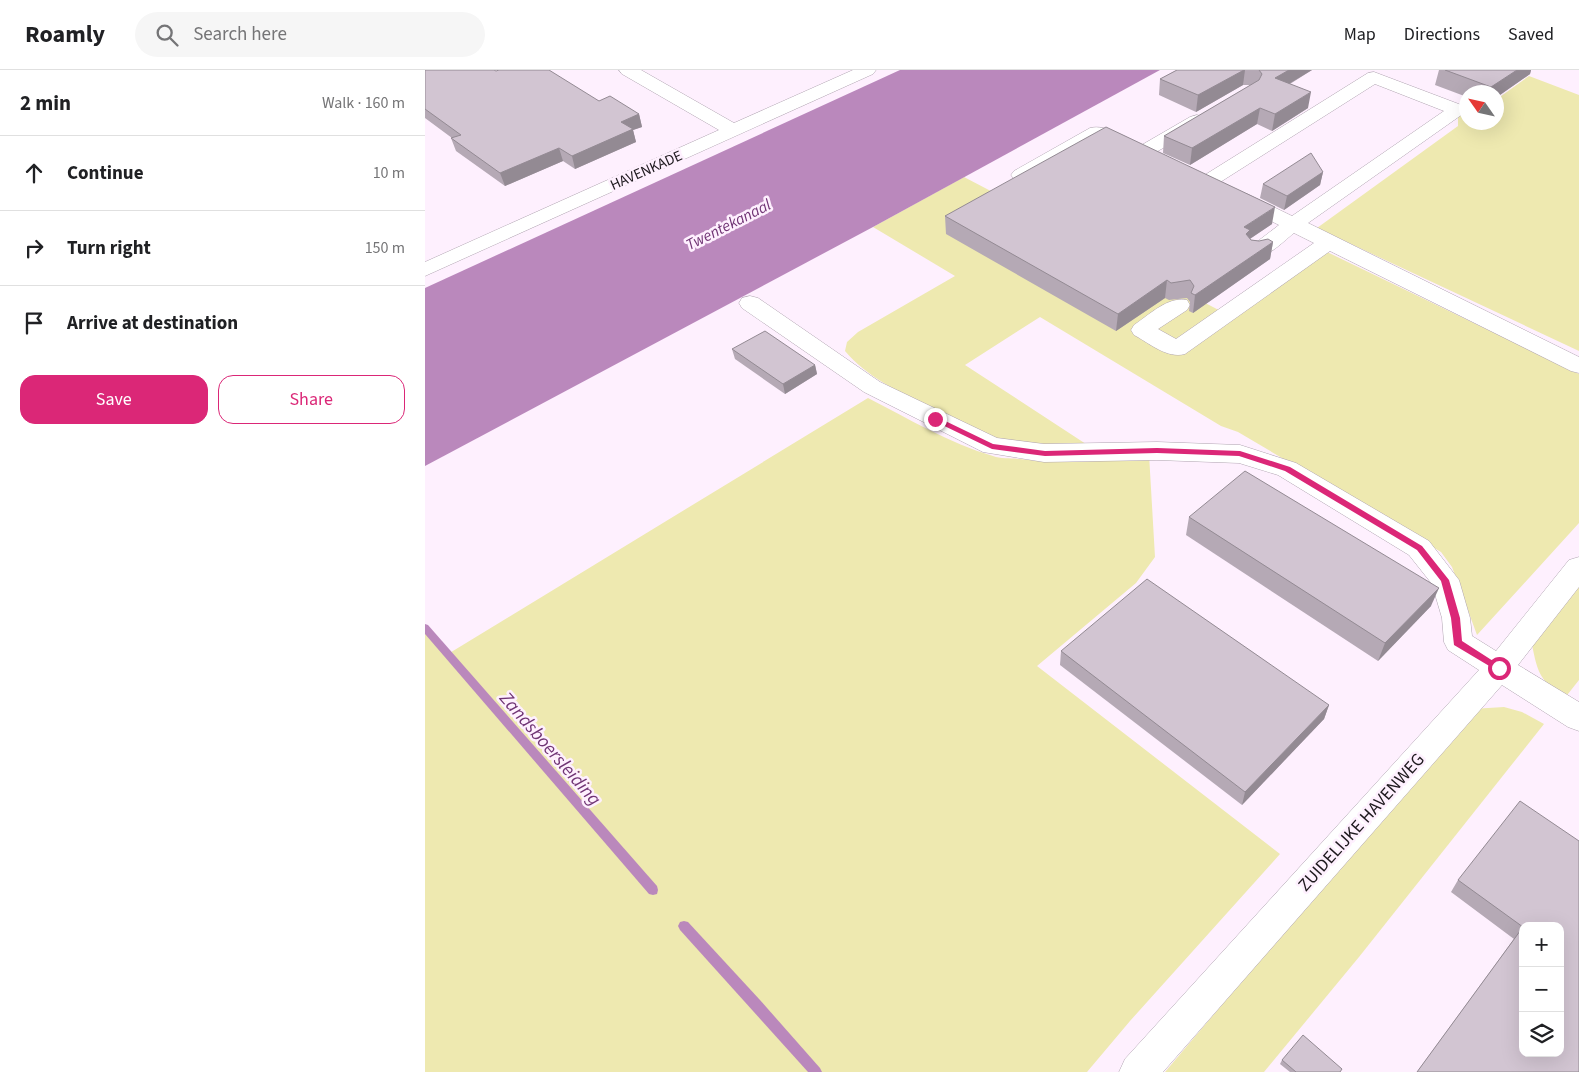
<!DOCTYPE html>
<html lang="en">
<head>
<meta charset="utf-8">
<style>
	:root { --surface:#fff; --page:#f6f6f6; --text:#202124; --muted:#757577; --line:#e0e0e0; --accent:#db2777 }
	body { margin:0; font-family:"Source Sans 3",sans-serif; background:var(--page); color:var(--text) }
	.controls { position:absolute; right:15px; bottom:15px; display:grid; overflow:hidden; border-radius:10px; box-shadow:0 5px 20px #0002 }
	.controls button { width:45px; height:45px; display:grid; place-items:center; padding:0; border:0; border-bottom:1px solid var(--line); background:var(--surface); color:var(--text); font:25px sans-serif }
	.compass { position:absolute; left:1034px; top:15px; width:45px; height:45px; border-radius:50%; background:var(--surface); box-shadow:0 5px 20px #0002; rotate:304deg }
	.stop { position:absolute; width:15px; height:15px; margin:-11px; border:4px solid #db2777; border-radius:50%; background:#fff }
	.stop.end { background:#db2777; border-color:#fff; box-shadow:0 1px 5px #0008 }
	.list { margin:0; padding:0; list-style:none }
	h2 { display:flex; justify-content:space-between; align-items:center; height:65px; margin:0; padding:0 20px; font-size:21px }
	h2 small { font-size:16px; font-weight:400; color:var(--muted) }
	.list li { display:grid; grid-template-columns:32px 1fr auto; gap:15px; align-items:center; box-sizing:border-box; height:75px; padding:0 20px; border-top:1px solid var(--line) }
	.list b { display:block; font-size:19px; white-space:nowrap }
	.list em { font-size:16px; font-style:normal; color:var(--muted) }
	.actions { display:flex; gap:10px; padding:15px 20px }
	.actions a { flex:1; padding:11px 0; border:1px solid var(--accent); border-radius:15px; text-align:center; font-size:18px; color:var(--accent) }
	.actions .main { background:var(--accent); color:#fff }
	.icon { flex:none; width:28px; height:28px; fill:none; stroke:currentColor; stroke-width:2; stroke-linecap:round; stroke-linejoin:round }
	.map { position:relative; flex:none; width:1154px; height:1002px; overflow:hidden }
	header { display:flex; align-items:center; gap:30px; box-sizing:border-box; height:70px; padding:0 25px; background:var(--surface); border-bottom:1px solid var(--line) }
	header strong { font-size:24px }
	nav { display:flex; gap:28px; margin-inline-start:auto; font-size:18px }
	.search { width:350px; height:45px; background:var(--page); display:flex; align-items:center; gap:12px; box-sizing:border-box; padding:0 18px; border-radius:28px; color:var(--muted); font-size:19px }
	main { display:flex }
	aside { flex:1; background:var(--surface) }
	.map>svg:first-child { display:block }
	.green { fill:#eee9b0 }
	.water { fill:#ba88bc }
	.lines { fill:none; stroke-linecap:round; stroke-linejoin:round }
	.stream { fill:#ba88bc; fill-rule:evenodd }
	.minor-casing { stroke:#b0a4b1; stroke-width:1 }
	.minor { fill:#fff; fill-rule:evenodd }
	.wall { fill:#b5a9b5 }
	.shaded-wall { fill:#938a93 }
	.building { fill:#d2c5d2; stroke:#938a93 }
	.route { fill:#db2777 }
	.labels { text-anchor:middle; stroke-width:5; stroke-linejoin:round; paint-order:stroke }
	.far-street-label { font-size:15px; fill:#1e191e; stroke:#fef0fe }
	.far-water-label { font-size:16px; font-style:italic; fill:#703474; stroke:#fef0fe }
	.street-label { font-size:18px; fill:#1e191e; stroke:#fef0fe }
	.water-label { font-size:19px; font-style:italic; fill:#703474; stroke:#fef0fe }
</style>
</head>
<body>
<header>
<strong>Roamly</strong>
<div class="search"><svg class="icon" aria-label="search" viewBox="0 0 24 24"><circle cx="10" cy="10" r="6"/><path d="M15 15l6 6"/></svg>Search here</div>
<nav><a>Map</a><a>Directions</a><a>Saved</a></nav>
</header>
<main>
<aside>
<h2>2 min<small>Walk · 160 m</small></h2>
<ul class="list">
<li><svg class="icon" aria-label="ahead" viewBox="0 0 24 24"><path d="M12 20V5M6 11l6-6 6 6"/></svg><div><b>Continue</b></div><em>10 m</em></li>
<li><svg class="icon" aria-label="right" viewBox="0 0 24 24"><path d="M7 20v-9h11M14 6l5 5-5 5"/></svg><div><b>Turn right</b></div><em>150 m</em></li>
<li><svg class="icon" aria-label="arrive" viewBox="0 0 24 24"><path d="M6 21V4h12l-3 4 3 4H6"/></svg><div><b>Arrive at destination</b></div></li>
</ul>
<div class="actions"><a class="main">Save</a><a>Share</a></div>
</aside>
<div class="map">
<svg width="1154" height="1002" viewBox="0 0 1154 1002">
	<rect width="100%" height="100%" fill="#fef0fe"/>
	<!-- green -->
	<g class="green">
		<path d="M1104 6 1154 25V281L892 158 1033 56V40L1041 38 1042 52H1072V29Z"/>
		<path d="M539 107 809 248 900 181 1154 304V453L1052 565 1027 497 1016 482 813 362 796 356 615 247 540 295 664 376C635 375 604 378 576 370 549 364 526 349 503 337 473 321 442 307 420 281L422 272 433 262 530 206 448 157Z"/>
		<path d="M443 328C484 349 524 373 568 386 576 389 586 388 595 389 638 394 681 392 724 384L730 487 711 513 612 596 855 784 705 951 662 1002H0V558L23 584Z"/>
		<path d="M1154 513V610L1139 629C1113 608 1112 601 1106 569Z"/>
		<path d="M1079 637 1097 642 1119 654 934 887 839 1002H740L1047 639Z"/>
	</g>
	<!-- water -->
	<path class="water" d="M475 0H735L448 157 0 396V218Z"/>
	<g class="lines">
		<!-- stream -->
		<g class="stream">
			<path d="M0 554 3 555 232 816 233 820 232 824 228 825 224 824 0 564Z"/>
			<path d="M259 851 263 852 335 930 395 998 397 1002H383L255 860 253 856 255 852Z"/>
		</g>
		<defs>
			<g id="minor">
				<path d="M194 0H216L309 53 428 0H451L448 4 0 206V192L294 60 197 4Z"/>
				<path d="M949 2 1039 36 1042 41 883 153 1154 287V303L1146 301 905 181 760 284C742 289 724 273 709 265L706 260 709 255C724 245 743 226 762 230L765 235 762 240 733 259 751 269 889 173 869 163C856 173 841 191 824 186L820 182 824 178 854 155 808 132 805 128 808 124 815 122 822 124 867 146 1019 41 950 14 789 116 782 118 775 116 772 112 775 108 943 3Z"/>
				<path d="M772 45 779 47 781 51 779 55 724 86 717 88 710 86 708 82 699 81 673 69 603 109 596 111 589 109 586 105 589 101 665 58C681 54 699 67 713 73L715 76 765 47Z"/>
				<path d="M325 226 333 228 455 312 572 368 619 374 732 372 815 375 871 393 1004 471 1034 510 1045 548 1047 566 1071 581 1144 490 1154 487V517L1093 595 1154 632V661L1143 657 1077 615 738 1002H694L700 989 1054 600 1023 580 1019 572 1017 548 1007 514 984 485 853 405 814 393 732 390 619 392 558 382 439 322 317 238 314 233 317 228Z"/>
			</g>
		</defs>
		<!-- minor casing -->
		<use href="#minor" class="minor-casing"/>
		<!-- minor -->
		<use href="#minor" class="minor"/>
	</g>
	<!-- wall -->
	<g class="wall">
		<path d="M0 0 71 1 174 31 214 44 217 57 208 60 211 72 150 99 138 91 80 116 31 81 26 68H27L0 48Z"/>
		<path d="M752 0H887L865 14 883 38 847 61 832 54 765 95 738 83 739 66 826 15H818L771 42 734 25 735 9Z"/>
		<path d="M1014 0H1106L1105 4 1072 27V22H1042V27L1010 15Z"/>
		<path d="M898 102 895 115 859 140 835 128 838 114Z"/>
		<path d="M520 146 847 154 825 169 826 170 834 171 848 172 845 189 768 243 764 241 765 232 762 228 744 230 740 228 691 261 521 164Z"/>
		<path d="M307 279 390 295 392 304 360 324 310 289Z"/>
		<path d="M764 447 1006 536 953 591 761 465Z"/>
		<path d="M636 581 904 635 899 649 817 735 635 595Z"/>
		<path d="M1154 771V1002H992L1089 869 1026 822 1033 810Z"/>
		<path d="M857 990 915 1002H865L855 994Z"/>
	</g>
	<!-- shaded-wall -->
	<g class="shaded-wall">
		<path d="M819 0H820L818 15 771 42 773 25Z"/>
		<path d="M864 0H887L847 24 850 8Z"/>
		<path d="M1092 0H1106L1105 4 1072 27V22H1065L1066 17Z"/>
		<path d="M886 22 883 38 847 61 850 44Z"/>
		<path d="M835 38 832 54 765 95 767 78Z"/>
		<path d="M214 44 217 57 208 60 211 72 150 99 147 86 196 52Z"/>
		<path d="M134 78 138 91 80 116 75 103Z"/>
		<path d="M898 102 895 115 859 140 862 126Z"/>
		<path d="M850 137 847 154 823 170 819 157Z"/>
		<path d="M848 172 845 189 768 243 770 225Z"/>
		<path d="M742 210 740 228 691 261 693 244Z"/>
		<path d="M390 295 392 304 360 324 358 314Z"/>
		<path d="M1014 518 1006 536 953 591 960 573Z"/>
		<path d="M904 635 899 649 817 735 820 722Z"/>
	</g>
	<!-- building -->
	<g class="building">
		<path d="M0 0H69L71 1 74 0H124L174 31 185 26 214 44 196 52 208 59 147 86 134 78 75 103 26 68 36 65 0 39Z"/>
		<path d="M752 0H819L773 25 735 9Z"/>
		<path d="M834 0H864L850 8 886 22 850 44 835 38 767 78 739 66 834 10 837 4Z"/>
		<path d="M1020 0H1092L1066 17Z"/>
		<path d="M681 57 850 137 819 157 825 160 821 164 826 170 834 171 843 169 848 172 770 225 766 223 769 216 765 210 746 213 742 210 693 244 520 146Z"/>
		<path d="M886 83 898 102 862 126 838 114Z"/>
		<path d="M340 261 390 295 358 314 307 279Z"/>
		<path d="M820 401 1014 518 960 573 764 447Z"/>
		<path d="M722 509 904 635 820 722 636 581Z"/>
		<path d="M1095 731 1154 771V1002H992L1098 857V983H1135V856H1098V857L1033 810Z"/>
		<path d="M878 965 917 999 915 1002H871L857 990Z"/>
	</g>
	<!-- route -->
	<path class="route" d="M507 347H512L568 374 620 381 732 378 815 381 865 397 997 476 1024 510 1035 548 1037 571 1079 598 1078 600H1071L1029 575 1026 548 1016 511 992 480 860 401 814 386 732 383 620 386 567 379 507 350Z"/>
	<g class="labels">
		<!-- far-street labels -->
		<g class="far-street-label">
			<text transform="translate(221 100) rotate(-24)" y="5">HAVENKADE</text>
		</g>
		<!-- far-water labels -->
		<g class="far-water-label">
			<text transform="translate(303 154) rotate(-27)" y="6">Twentekanaal</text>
		</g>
		<!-- street labels -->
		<g class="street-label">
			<text transform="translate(936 752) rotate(-48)" y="6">ZUIDELIJKE HAVENWEG</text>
		</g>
		<!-- water labels -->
		<g class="water-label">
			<text transform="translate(126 678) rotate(49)" y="7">Zandsboersleiding</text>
		</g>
	</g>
</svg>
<div class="controls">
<button>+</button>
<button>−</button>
<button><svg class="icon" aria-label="layers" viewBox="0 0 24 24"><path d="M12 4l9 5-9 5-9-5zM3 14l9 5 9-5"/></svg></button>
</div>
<svg class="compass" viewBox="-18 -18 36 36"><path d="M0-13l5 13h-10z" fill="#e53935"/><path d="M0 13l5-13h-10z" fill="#757577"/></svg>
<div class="stop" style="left:1074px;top:598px"></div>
<div class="stop end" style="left:510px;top:349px"></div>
</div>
</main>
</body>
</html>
